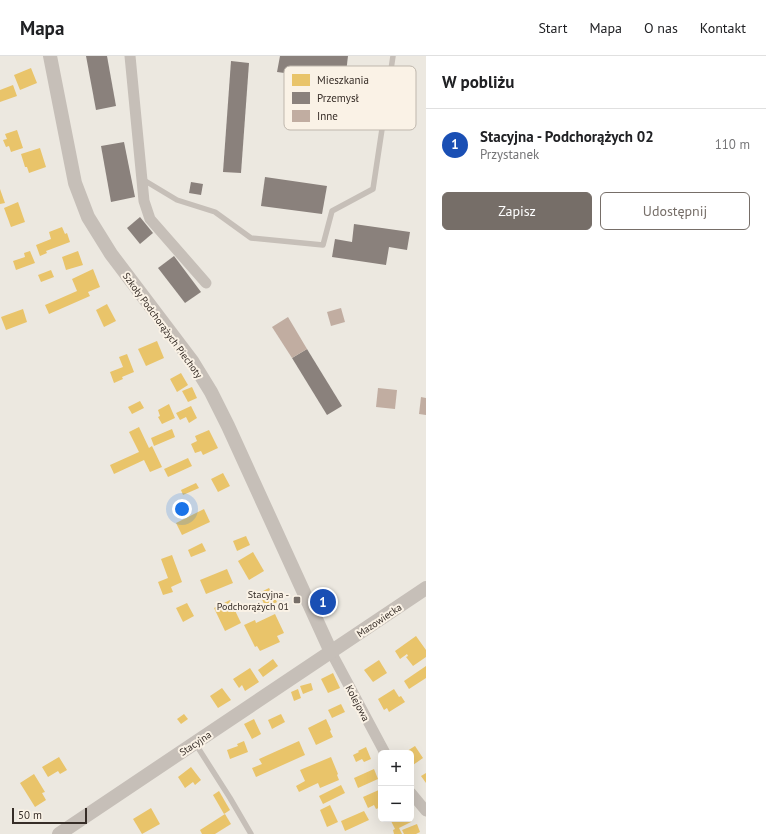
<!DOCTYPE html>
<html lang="pl">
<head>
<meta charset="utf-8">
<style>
	:root { --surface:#fff; --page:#f2f2f2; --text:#202124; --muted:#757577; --line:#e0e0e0; --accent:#766e68 }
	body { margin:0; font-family:"PT Sans",sans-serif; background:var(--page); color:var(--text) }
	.controls { position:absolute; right:12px; bottom:12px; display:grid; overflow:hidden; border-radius:6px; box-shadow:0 4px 16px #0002 }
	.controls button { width:36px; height:36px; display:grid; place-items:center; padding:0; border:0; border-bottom:1px solid var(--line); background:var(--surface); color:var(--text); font:20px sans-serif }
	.scale { position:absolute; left:12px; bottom:10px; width:75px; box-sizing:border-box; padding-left:4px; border:2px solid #362d27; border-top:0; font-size:11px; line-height:14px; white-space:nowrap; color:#362d27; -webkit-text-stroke:3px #faf2e6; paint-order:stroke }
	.you { position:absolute; left:182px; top:453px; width:14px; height:14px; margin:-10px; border:3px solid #fff; border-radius:50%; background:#1a73e8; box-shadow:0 0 0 6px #1a73e833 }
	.badge { display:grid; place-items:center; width:26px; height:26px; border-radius:50%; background:var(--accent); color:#fff; font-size:13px; font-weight:700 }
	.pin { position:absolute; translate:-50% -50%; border:2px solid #fff; box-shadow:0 1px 4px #0006 }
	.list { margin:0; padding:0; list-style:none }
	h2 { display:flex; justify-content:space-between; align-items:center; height:52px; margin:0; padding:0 16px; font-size:17px }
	h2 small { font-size:13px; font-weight:400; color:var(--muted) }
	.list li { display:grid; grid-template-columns:26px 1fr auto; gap:12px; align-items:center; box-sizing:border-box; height:72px; padding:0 16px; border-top:1px solid var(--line) }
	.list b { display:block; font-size:15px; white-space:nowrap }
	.list p { margin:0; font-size:13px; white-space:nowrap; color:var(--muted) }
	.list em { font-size:13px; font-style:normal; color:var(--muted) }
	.actions { display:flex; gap:8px; padding:12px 16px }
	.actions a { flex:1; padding:9px 0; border:1px solid var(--accent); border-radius:6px; text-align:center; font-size:14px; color:var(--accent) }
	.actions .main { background:var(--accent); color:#fff }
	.map { position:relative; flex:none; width:426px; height:778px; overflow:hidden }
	header { display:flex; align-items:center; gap:24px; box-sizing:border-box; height:56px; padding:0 20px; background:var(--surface); border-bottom:1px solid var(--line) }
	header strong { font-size:19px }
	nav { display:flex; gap:22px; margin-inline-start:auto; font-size:14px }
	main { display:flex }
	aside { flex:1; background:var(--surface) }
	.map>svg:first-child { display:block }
	.homes { fill:#e9c46a }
	.industry { fill:#8a817c }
	.building { fill:#c1ada1 }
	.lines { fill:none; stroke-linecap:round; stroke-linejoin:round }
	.service { stroke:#c6bfb8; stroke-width:5.5 }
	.minor { stroke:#c6bfb8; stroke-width:11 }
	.tertiary { stroke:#c6bfb8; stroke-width:14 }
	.poi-dot { fill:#766e68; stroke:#faf2e6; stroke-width:1.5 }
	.labels { text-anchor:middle; stroke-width:4; stroke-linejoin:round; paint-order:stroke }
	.street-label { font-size:10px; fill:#362d27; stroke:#faf2e6 }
	.poi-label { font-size:10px; fill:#362d27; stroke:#faf2e6; text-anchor:end }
	.key { fill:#faf2e6; stroke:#bfb7ad; stroke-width:1 }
	.key-label { font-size:11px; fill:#362d27 }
</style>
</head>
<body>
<header>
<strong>Mapa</strong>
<nav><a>Start</a><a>Mapa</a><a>O nas</a><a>Kontakt</a></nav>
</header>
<main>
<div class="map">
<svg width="426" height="778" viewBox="0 0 426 778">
	<rect width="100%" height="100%" fill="#ece8e0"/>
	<!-- homes -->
	<g class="homes">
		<path d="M31 12 37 27 20 34 14 19Z"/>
		<path d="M13 29 17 40 0 46V34Z"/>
		<path d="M17 74 23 92 11 96 9 90 6 91 3 84 7 83 5 78Z"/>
		<path d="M40 92 46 111 29 117 27 111H25L21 98Z"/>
		<path d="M0 133 5 147 0 148Z"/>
		<path d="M18 146 25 166 11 171 4 152Z"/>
		<path d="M62 171 65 178 67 177 70 186 46 195 47 197 40 200 36 189 51 183 49 176Z"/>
		<path d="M30 195 35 207 16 214 13 205 25 201 24 197Z"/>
		<path d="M78 195 83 209 66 214 62 201Z"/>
		<path d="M93 213 100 231 88 236 90 240 49 258 45 249 77 235 72 223Z"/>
		<path d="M51 214 54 221 41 226 38 219Z"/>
		<path d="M107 248 116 265 104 271 96 254Z"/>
		<path d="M23 253 27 266 6 274 1 261Z"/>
		<path d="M157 285 164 302 146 310 138 293Z"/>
		<path d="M127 298 134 316 122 321 123 323 114 327 110 316 123 311 119 301Z"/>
		<path d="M181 317 188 329 177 336 170 323Z"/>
		<path d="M192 331 197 342 188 346 182 335Z"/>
		<path d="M140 345 144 352 132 358 128 351Z"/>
		<path d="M169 348 175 362 162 368 158 361 160 360 158 354Z"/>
		<path d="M191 350 197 362 189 367 186 361 180 364 176 357Z"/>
		<path d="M139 371 149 392 152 390 162 411 150 416 144 404 114 418 110 409 139 396 129 376Z"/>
		<path d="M172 373 175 381 154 390 151 382Z"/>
		<path d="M209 374 218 392 203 399 201 395 195 397 191 388 197 385 195 380Z"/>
		<path d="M188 402 192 410 168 421 164 413Z"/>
		<path d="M223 417 230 430 218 436 211 423Z"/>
		<path d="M196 427 199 432 183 439 181 434Z"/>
		<path d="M204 453 210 466 182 479 176 467Z"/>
		<path d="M246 480 250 489 237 495 233 485Z"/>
		<path d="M202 487 206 495 191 501 188 494Z"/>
		<path d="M253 496 264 515 249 524 238 505Z"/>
		<path d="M172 499 182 526 171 531 173 536 163 539 158 526 168 522 161 503Z"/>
		<path d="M227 513 233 527 206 538 200 524Z"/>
		<path d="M269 532 277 546 266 552 259 537Z"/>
		<path d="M230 544 241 567 225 575 214 552Z"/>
		<path d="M187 547 194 560 183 566 176 552Z"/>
		<path d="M275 558 284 577 277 580 280 586 260 595 257 590 255 591 244 569 255 564 256 567Z"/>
		<path d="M416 580 426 594V601L413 610 406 601 408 600 407 598 400 603 395 595Z"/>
		<path d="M273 603 278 610 263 621 258 614Z"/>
		<path d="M379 604 387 617 373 626 364 614Z"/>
		<path d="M426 610V622L409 633 404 625Z"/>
		<path d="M250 612 259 626 245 635 242 629 239 632 233 623Z"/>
		<path d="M333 617 340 632 328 637 321 623Z"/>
		<path d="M311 627 313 634 303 638 300 630Z"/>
		<path d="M222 632 231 644 218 652 210 640Z"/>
		<path d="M298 633 301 642 294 645 291 636Z"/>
		<path d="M394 633 399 641 401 640 405 646 389 656 387 652 384 654 378 643Z"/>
		<path d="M341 648 345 656 332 662 328 654Z"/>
		<path d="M184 658 188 663 181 668 177 663Z"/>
		<path d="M281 658 285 666 272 673 268 664Z"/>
		<path d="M254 663 261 678 252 683 244 668Z"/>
		<path d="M326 663 331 674 330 675 333 681 316 689 308 672Z"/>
		<path d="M244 685 248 696 230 703 227 694 238 690 237 688Z"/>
		<path d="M299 685 305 699 256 721 252 712 262 708 259 703Z"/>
		<path d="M415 690 423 702 413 709 411 706V697H404Z"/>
		<path d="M366 691 371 703 364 706 362 703 356 706 353 699 359 696 358 695Z"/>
		<path d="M59 701 67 714 60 718 58 715 48 721 42 711Z"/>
		<path d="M331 701 338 718 337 719 339 724 320 732 318 727 299 736 296 730 305 725 300 714Z"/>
		<path d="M191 711 201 724 195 729 193 726 185 732 178 721Z"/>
		<path d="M374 713 378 723 358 732 354 722Z"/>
		<path d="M426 717V727L421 720Z"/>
		<path d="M34 718 45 736 42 737 46 744 35 751 20 727Z"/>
		<path d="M341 729 345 737 323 748 319 740Z"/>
		<path d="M381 733V751L376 753 374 749 368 752 363 741Z"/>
		<path d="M219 735 230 754 224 758 213 739Z"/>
		<path d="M330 749 338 766 327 771 320 754Z"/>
		<path d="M151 752 160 768 142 778 133 763Z"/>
		<path d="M364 755 369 764 345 775 341 765Z"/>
		<path d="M225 758 231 768 215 778H202L200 774Z"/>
		<path d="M395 763H409L411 766 399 772 402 778H394L393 774 395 773 391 765Z"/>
		<path d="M417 768 420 776 416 778H404L402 774Z"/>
	</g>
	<!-- industry -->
	<g class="industry">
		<path d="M86 0H107L116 50 96 54Z"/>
		<path d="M280 0H348L345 25 277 16Z"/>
		<path d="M231 5 249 7 241 117 223 116Z"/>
		<path d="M124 86 135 141 111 146 101 90Z"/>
		<path d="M265 121 327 130 322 158 261 150Z"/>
		<path d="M191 126 203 128 201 139 189 137Z"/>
		<path d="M140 161 153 177 140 188 127 172Z"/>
		<path d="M354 168 410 176 407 194 389 191 386 209 332 201 335 183 352 186Z"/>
		<path d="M174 200 201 236 185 247 158 212Z"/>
		<path d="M307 293 342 350 327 359 292 302Z"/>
	</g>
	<!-- building -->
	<g class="building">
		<path d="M341 252 345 266 331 270 327 256Z"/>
		<path d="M288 261 307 293 292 302 272 271Z"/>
		<path d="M378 332 397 334 395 353 376 351Z"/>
		<path d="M421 341 426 342V359L419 358Z"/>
	</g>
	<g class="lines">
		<!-- service -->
		<g class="service">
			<path d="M142 123 177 144 215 156 251 182 323 189 332 155 373 133 393 0"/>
			<path d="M195 687 230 742 251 778"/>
		</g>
		<!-- minor -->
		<g class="minor">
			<path d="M130 0 144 145 150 163 206 227"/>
			<path d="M331 596 385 697"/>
			<path d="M411 737 426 755"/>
		</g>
		<!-- tertiary -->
		<g class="tertiary">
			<path d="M50 0 75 127 88 161 111 198 192 305 211 336 228 370 331 596"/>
			<path d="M59 778 426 532"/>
		</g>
	</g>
	<!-- markers -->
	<rect class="poi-dot" x="293" y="540" width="8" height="8" rx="2"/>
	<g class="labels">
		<!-- street labels -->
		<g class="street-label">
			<text transform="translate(163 269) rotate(54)" y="4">Szkoły Podchorążych Piechoty</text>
			<text transform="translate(379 564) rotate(-34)" y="4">Mazowiecka</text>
			<text transform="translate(358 647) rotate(62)" y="4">Kolejowa</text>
			<text transform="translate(195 687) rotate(-34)" y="4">Stacyjna</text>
		</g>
		<!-- poi labels -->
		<g class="poi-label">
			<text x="289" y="542">Stacyjna -<tspan x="289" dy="12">Podchorążych 01</tspan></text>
		</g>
	</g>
	<!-- legend -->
	<rect x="284" y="10" width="132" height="64" rx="6" class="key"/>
	<rect x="292" y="18" width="18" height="12" fill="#e9c46a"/>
	<rect x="292" y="36" width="18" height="12" fill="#8a817c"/>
	<rect x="292" y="54" width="18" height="12" fill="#c1ada1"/>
	<g class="key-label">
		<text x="317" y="28">Mieszkania</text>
		<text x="317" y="46">Przemysł</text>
		<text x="317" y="64">Inne</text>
	</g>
</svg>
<div class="controls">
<button>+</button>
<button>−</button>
</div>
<div class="scale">50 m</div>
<div class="you"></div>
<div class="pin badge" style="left:323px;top:546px;background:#1a4fb4">1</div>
</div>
<aside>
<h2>W pobliżu<small></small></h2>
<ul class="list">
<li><span class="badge" style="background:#1a4fb4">1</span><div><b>Stacyjna - Podchorążych 02</b><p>Przystanek</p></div><em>110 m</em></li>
</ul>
<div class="actions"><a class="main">Zapisz</a><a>Udostępnij</a></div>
</aside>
</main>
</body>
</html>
